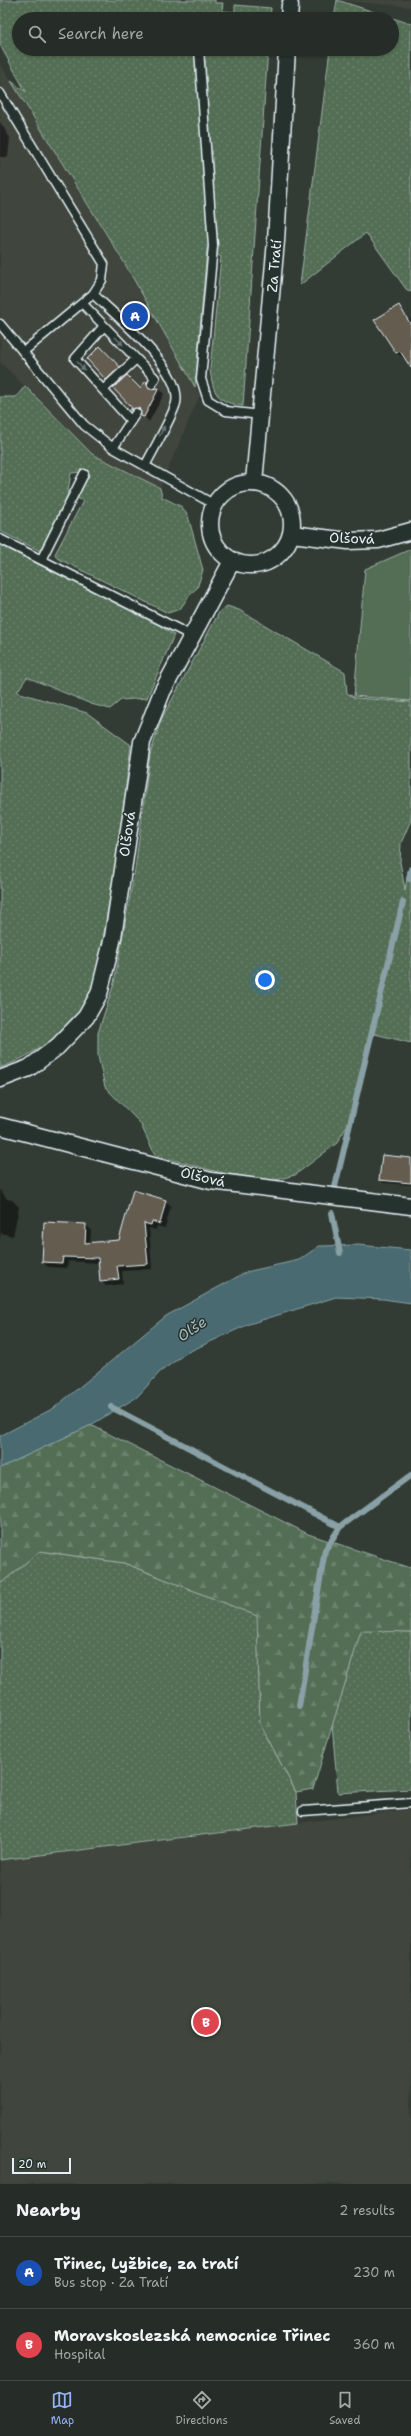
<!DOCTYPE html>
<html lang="en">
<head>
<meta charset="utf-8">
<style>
	:root { --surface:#262c27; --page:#2e342f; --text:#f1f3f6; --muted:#a4a7a7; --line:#424844; --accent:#95b2f1 }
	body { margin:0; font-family:"Shantell Sans",sans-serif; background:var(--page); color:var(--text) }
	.scale { position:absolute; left:12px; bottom:10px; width:59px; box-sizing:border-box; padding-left:4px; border:2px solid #e8f1f8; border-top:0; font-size:11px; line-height:14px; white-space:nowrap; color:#e8f1f8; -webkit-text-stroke:3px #26332d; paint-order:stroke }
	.you { position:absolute; left:265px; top:980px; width:14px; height:14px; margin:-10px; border:3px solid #fff; border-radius:50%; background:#1a73e8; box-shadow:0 0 0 6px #1a73e833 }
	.badge { display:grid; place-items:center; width:26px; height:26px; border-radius:50%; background:var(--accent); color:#fff; font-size:13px; font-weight:700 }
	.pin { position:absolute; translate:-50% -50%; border:2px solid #fff; box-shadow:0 1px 4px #0006 }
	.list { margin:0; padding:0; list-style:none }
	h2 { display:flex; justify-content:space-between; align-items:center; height:52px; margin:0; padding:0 16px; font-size:17px }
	h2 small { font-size:13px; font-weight:400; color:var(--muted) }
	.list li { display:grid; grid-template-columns:26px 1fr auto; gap:12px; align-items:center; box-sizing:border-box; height:72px; padding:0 16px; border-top:1px solid var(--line) }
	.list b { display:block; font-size:15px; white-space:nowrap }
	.list p { margin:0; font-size:13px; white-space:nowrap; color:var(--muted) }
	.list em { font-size:13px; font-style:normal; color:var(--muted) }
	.icon { flex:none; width:22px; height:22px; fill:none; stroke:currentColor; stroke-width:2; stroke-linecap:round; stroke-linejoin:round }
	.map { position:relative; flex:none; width:411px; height:2184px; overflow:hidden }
	.search { position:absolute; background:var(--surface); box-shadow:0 1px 3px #0004; left:12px; right:12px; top:12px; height:44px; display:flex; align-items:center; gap:10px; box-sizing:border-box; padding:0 14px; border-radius:22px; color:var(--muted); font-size:15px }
	.sheet { height:196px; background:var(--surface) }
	nav { display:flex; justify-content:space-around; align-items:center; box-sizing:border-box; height:56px; border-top:1px solid var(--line); background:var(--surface); font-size:11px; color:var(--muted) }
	nav a { display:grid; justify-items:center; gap:2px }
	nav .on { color:var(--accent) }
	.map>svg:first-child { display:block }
	.built { fill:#41453c }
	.grass { fill:url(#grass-dots); stroke:#9db0a6 }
	.forest { fill:url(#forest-firs); stroke:#9db0a6 }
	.park { fill:#526e55; stroke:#9db0a6 }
	.water { fill:#496b6f; stroke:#89a1a6 }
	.shadow { fill:#0007 }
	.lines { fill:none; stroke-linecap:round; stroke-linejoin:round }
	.stream { stroke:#89a1a6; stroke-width:6 }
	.building { fill:#645b4f; stroke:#e8f1f8 }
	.service-casing { stroke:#e8f1f8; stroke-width:11 }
	.minor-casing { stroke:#e8f1f8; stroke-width:19 }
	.service { stroke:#26332d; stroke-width:8 }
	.minor { stroke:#26332d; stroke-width:16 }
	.oneway { fill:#6a7674 }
	.labels { text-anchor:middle; stroke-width:3; stroke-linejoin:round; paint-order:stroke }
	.street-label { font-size:14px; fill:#e8f1f8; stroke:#26332d }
	.water-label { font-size:15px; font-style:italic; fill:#a8bbc1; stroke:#26332d }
</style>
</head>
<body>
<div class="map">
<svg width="411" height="2184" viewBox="0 0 411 2184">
	<defs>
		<pattern id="grass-dots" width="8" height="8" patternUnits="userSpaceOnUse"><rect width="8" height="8" fill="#526e55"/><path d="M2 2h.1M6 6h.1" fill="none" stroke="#6b836e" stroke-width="1.8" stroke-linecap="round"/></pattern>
		<pattern id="forest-firs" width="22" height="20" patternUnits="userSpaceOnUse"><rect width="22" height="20" fill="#526e55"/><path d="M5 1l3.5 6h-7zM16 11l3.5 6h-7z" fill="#6b836e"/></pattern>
	</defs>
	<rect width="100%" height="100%" fill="#323b34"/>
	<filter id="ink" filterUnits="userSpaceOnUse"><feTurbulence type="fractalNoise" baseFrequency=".025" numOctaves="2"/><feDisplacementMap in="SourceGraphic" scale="8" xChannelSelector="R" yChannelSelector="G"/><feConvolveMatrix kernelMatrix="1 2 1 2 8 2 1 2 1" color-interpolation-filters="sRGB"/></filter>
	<g filter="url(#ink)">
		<!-- built -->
		<path class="built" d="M 332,0 L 411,0 L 411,7 L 337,0 Z
			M 0,63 L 125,264 L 200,395 L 160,488 L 92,454 L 0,362 Z
			M 411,1809 L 411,2184 L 0,2184 L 0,1860 Z"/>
		<!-- grass -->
		<path class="grass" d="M 0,0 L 215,0 L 215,3 L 223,3 L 222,11 L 235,12 L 235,5 L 271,8 L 270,19 L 19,19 L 19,49 L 268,49 L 243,406 C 217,402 213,394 210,369 L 221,257 L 207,248 L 195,387 L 125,264 L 11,81 L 26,92 L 0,45 Z
			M 337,0 L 411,24 L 411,292 L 406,289 L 366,233 L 300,285 L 330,49 L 392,49 L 392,19 L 334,19 Z
			M 25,386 L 92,454 L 160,488 L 162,497 L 182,507 L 188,516 L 203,570 L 197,588 L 191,593 L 180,609 L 168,613 L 57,558 L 55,554 L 83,501 L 77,498 L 88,475 L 81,472 L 71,473 L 67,496 L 40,551 L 0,531 L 0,397 L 16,397 Z
			M 0,545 L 159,625 L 174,635 L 147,698 L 121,700 L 110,709 L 91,704 L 27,677 L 17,692 L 87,713 L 131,745 C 124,802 117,858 107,914 C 102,944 99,975 85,1002 C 68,1033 32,1056 0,1068 Z
			M 227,606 L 239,610 L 345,672 L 347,693 L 355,698 L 411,702 L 411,820 L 401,843 L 400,862 L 405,890 L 408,871 L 411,867 L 411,1043 L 371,1033 L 351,1119 L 337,1143 L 295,1175 L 272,1181 L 218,1172 L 155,1155 L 140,1123 L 105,1087 L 98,1056 L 98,1033 L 114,983 L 135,869 L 150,755 L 161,720 L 220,611 Z
			M 40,1551 L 124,1563 L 258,1616 L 260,1724 L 296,1792 L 298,1823 L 0,1860 L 0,1584 Z
			M 361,1630 L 411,1632 L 411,1789 L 338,1793 L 332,1725 Z"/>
		<!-- forest -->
		<path class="forest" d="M 91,1425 L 308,1534 L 411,1568 L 411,1632 L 361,1631 L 313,1789 L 296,1792 L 260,1724 L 257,1616 L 124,1563 L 40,1551 L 0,1584 L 0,1468 Z"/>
		<!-- park -->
		<path class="park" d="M 411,549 L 411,701 L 354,696 L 365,569 Z"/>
		<!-- water -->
		<path class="water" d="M 358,1245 L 411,1250 L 411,1303 L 383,1299 L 336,1297 L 249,1324 L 186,1353 L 160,1372 L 137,1397 L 91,1425 L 0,1468 L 0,1436 L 54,1408 L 166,1316 L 246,1272 L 299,1260 L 319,1246 Z"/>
		<!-- shadow -->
		<path class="shadow" d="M 0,122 L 10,138 L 8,157 L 0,157 Z
			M 398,306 L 411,321 L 411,364 L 397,353 L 376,320 Z
			M 100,347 L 122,371 L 110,382 L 88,359 Z
			M 146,383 L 152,390 L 159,389 L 164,394 L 149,422 L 141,413 L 136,415 L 132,410 L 140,389 Z
			M 411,1160 L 411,1185 L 384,1183 L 380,1179 Z
			M 0,1190 L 7,1199 L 12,1200 L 19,1207 L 13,1236 L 1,1233 L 0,1239 Z
			M 134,1191 L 166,1201 L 171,1206 L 165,1228 L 157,1226 L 156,1230 L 149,1228 L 152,1269 L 122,1271 L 123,1284 L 106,1286 L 101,1280 L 99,1263 L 68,1261 L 67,1268 L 48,1267 L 43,1262 L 86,1225 L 91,1230 L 90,1243 L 120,1241 Z"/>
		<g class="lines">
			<!-- stream -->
			<path class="stream" d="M 409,879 L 411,869
				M 334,1191 L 403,902
				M 332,1213 L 340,1253
				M 111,1407 L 340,1527 L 411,1475
				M 299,1706 L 325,1550 L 340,1527"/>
		</g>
		<!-- building -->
		<path class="building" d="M 399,305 L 411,325 L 411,368 L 400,351 L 396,353 L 374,320 Z
			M 100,346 L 120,367 L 106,380 L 87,359 Z
			M 127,375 L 140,388 L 146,381 L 149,389 L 159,388 L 144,417 L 141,416 L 139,408 L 130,410 L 132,408 L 113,388 Z
			M 382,1155 L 411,1158 L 411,1183 L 379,1180 Z
			M 133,1190 L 166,1200 L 160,1224 L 152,1221 L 151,1225 L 144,1223 L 148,1264 L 117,1266 L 119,1279 L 100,1281 L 98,1258 L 63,1257 L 62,1263 L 42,1262 L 44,1222 L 86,1224 L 85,1243 L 119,1240 Z"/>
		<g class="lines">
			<!-- service casing -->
			<g class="service-casing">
				<path id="service" d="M 199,49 L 213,246 L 201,379 L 208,400 L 226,411 L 261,415
					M 0,93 L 104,264 L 102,280 L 93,294 L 23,352
					M 93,294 C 115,315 183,370 176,403 C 172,418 153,450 145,466
					M 82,303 L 155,378 L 152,384
					M 0,324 L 84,425 L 113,448 L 215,505
					M 104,326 L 75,359 L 131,421
					M 103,390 L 136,359
					M 113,448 L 136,413
					M 0,539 L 192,636
					M 42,558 L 84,474
					M 303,1811 L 411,1803"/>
			</g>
			<!-- minor casing -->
			<g class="minor-casing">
				<path id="minor" d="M 289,19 L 290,5
					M 254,482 L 276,241 L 287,49
					M210 524a41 41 0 1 1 82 0a41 41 0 1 1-82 0Z
					M 292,534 L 348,541 L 378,540 L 411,531
					M 0,1079 L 29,1068 L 57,1047 L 86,1017 L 99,994 L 113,937 L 142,742 L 162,692 L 232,561
					M 0,1126 L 211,1181 L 411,1206"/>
			</g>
			<!-- service -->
			<use href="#service" class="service"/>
			<!-- minor -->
			<use href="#minor" class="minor"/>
		</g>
		<!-- one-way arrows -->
		<defs><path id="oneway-solid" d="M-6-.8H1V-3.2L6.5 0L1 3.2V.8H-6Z"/></defs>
		<g class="oneway">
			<use href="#oneway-solid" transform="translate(119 341) rotate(45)"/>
			<use href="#oneway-solid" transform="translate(81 366) rotate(48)"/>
			<use href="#oneway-solid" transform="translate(162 431) rotate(-64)"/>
		</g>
	</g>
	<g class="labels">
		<!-- street labels -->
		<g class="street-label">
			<text transform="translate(274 266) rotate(-85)" y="5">Za Tratí</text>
			<text transform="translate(352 538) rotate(2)" y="5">Olšová</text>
			<text transform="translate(127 834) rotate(-82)" y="5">Olšová</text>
			<text transform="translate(203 1177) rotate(13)" y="5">Olšová</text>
		</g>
		<!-- water labels -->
		<g class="water-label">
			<text transform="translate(192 1329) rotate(-34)" y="5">Olše</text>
		</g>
	</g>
</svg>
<div class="scale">20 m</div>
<div class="you"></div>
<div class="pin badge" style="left:135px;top:316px;background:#1a4fb4">A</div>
<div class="pin badge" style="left:206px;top:2022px;background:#e0444e">B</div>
<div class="search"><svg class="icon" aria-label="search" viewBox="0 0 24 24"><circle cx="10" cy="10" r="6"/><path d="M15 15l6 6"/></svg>Search here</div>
</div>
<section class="sheet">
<h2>Nearby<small>2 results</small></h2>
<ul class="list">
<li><span class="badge" style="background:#1a4fb4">A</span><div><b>Třinec, Lyžbice, za tratí</b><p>Bus stop · Za Tratí</p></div><em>230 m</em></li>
<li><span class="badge" style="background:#e0444e">B</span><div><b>Moravskoslezská nemocnice Třinec</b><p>Hospital</p></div><em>360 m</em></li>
</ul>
</section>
<nav>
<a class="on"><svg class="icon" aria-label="map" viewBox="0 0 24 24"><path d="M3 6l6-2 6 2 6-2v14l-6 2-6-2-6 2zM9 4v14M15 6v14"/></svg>Map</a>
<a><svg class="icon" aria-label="directions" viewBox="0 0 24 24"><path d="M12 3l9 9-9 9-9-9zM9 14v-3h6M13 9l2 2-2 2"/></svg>Directions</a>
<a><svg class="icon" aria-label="saved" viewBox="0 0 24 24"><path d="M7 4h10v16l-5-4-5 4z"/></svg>Saved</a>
</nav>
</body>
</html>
